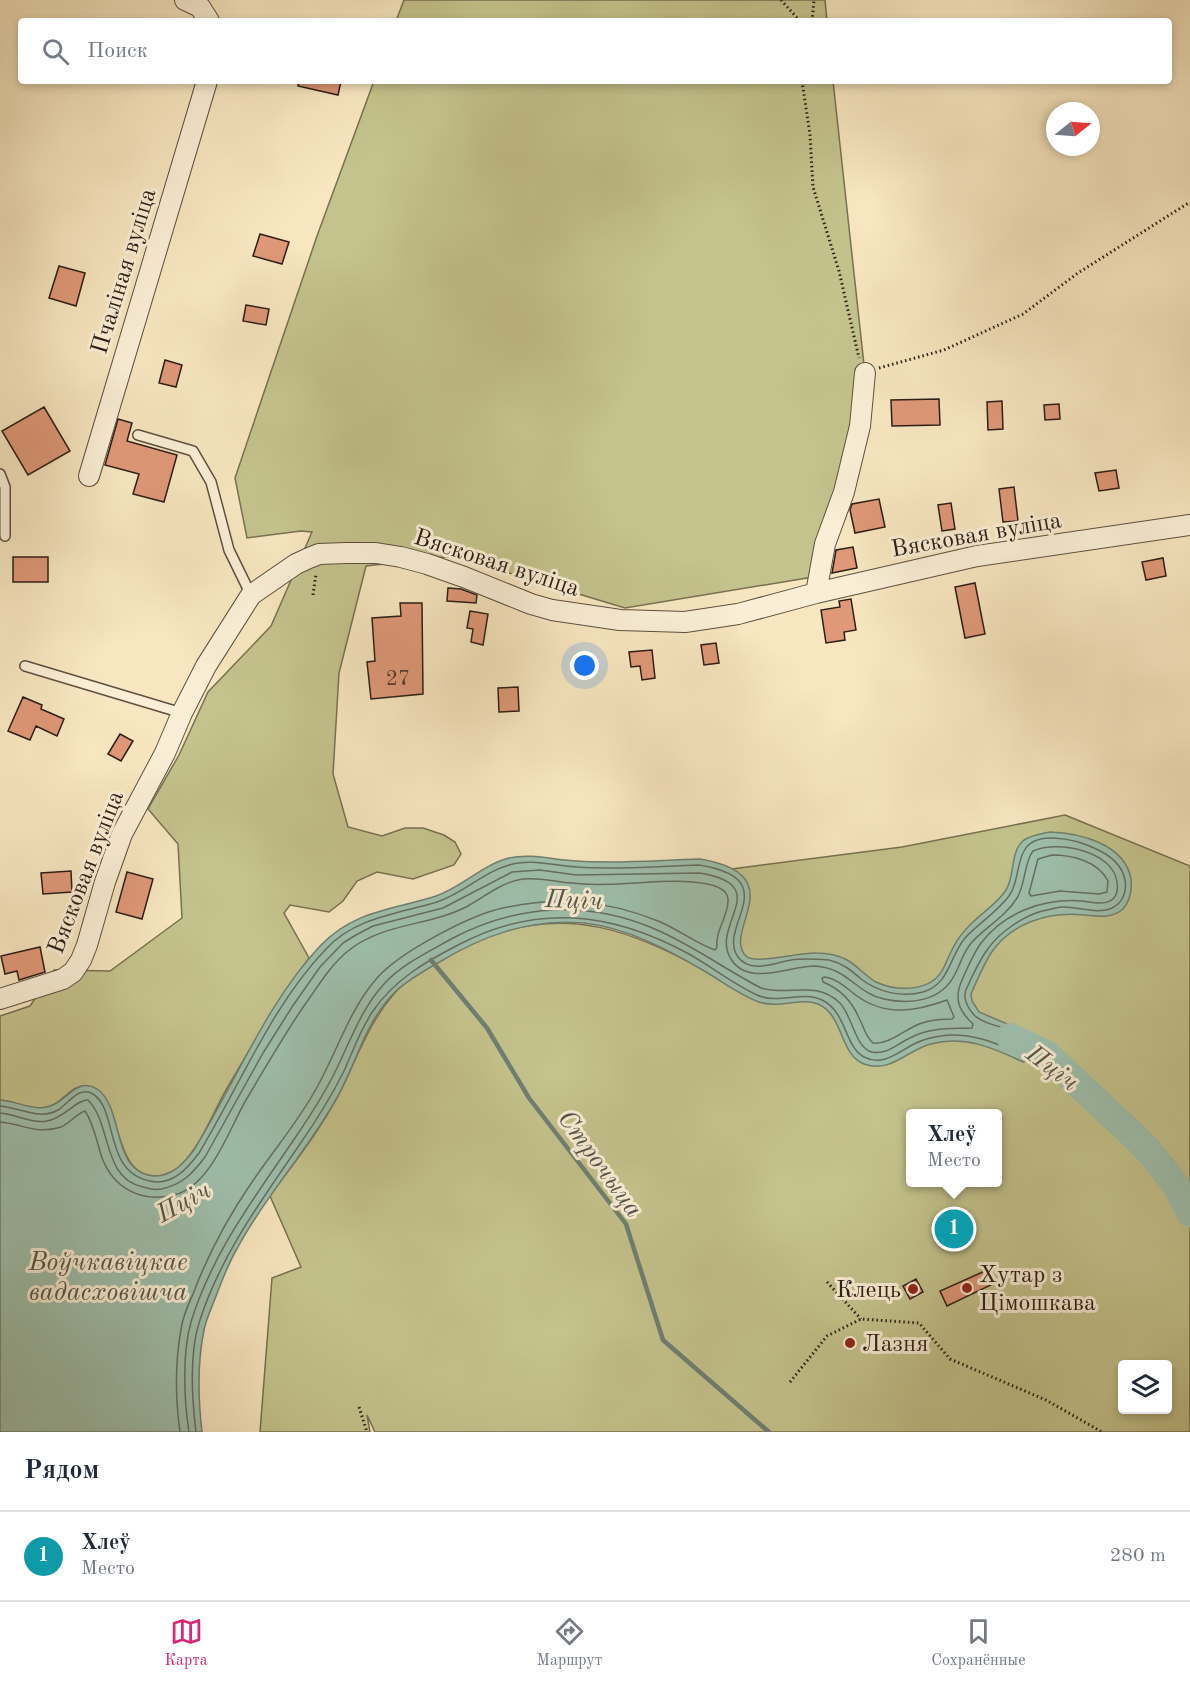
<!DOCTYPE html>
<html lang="ru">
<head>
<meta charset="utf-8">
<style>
	:root { --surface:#fff; --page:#f6f6f7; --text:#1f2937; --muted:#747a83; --line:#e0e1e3; --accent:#db2777 }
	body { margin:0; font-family:"Old Standard TT",serif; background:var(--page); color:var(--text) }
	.controls { position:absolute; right:18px; bottom:18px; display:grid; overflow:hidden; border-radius:6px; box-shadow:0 3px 9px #0003 }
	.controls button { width:54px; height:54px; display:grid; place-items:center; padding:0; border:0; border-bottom:2px solid var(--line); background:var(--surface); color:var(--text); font:30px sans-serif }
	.compass { position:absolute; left:1046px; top:102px; width:54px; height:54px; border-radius:50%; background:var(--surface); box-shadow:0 3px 9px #0003; rotate:73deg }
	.you { position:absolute; left:585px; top:666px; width:21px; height:21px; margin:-15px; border:4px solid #fff; border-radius:50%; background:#1a73e8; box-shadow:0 0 0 9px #1a73e833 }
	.badge { display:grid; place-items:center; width:39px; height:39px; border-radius:50%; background:var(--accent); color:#fff; font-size:20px; font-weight:700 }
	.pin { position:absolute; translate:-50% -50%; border:3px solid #fff; box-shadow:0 2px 6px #0006 }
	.popup { position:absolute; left:906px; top:1109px; width:96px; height:78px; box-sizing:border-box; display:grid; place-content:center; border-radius:6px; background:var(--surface); filter:drop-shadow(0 2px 4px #0005); font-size:20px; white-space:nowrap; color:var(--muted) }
	.popup b { font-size:22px; color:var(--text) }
	.popup::after { content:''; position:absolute; left:50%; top:100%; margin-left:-12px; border:12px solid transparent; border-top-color:var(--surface) }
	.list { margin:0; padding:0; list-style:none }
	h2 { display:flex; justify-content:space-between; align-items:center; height:78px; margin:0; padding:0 24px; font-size:26px }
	h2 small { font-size:20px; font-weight:400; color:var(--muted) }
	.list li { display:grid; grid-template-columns:39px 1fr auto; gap:18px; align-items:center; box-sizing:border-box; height:90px; padding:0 24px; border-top:2px solid var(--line) }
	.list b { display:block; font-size:22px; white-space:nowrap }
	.list p { margin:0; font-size:20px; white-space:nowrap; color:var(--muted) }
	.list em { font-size:20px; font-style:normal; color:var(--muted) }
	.icon { flex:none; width:33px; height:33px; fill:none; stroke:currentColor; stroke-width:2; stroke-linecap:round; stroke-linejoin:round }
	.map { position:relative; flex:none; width:1190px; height:1432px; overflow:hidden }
	.search { position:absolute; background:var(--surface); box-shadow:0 3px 9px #0003; left:18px; right:18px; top:18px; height:66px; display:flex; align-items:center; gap:15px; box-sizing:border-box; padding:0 21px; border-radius:6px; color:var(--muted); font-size:22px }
	.sheet { height:168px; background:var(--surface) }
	nav { display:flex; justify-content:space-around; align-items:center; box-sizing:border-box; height:84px; border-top:2px solid var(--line); background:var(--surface); font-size:16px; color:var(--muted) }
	nav a { display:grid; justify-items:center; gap:3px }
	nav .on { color:var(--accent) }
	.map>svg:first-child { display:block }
	.green { fill:#c4c38d; stroke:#787052; stroke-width:1.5; fill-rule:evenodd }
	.water { fill:#9ec0ad; stroke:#707f71; stroke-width:1.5 }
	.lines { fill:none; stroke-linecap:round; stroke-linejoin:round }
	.shore { stroke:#646e62; stroke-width:1.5 }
	.stream { stroke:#707f71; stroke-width:4.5 }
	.river { stroke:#9ec0ad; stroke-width:28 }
	.building { fill:#df9878; stroke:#2b1d17; stroke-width:1.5 }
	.lane-casing { stroke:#5e4f41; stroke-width:12 }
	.street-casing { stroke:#5e4f41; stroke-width:22 }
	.path { stroke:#2b1d17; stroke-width:3; stroke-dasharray:1.5 3; stroke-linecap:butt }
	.lane { stroke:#faefd6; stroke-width:9 }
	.street { stroke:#faefd6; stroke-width:20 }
	.poi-dot { fill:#8f2418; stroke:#faefd6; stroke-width:2 }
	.labels { text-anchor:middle; stroke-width:6; stroke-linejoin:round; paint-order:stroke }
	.number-label { font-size:21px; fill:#583c2f }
	.street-label { font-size:24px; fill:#2b1d17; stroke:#faefd6 }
	.poi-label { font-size:24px; fill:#2b1d17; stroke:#faefd6; text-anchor:start }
	.water-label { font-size:26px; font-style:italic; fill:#53564c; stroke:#faefd6 }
</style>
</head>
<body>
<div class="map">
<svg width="1190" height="1432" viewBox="0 0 1190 1432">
	<rect width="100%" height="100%" fill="#f7e6c0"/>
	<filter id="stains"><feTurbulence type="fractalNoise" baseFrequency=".00333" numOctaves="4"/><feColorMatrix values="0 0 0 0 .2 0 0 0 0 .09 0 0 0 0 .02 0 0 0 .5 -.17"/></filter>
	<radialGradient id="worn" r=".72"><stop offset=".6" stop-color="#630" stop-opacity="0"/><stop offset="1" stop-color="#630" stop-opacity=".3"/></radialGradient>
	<!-- green -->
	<path class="green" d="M 404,0 L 825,0 L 827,21 L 396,21 Z
		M 374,81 L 833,81 L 865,374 L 813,577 L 625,608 L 453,556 L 366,566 L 339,673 L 333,774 L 348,827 L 382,836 L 405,828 L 423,828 L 444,835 L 455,842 L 461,854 L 454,865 L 413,879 L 377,872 L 357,881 L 343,901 L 329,912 L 290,905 L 284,913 L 309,958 C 279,1001 252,1045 226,1090 C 213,1113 203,1140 185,1161 C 175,1173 155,1181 140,1172 C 113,1155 119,1091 88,1086 C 71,1083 61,1106 45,1108 C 30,1110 15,1101 0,1100 L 0,1016 L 30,1006 L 54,970 L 110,971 L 182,918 L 178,844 L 148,809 L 179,755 L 208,692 L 271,626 L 312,532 L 301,531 L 247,538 L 235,478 L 317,236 Z
		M 1065,815 L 1190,866 L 1190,1432 L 375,1432 L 367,1415 L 370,1432 L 260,1432 L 272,1278 L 301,1267 L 270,1196 C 293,1164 318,1133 337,1098 C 355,1064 367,1025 393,995 C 407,977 432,964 452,954 C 463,948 474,942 485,937 C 569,906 635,931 709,973 L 732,869 L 902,847 ZM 910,1114 L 998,1114 L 998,1182 L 910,1182 ZM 1122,1364 L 1168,1364 L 1168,1410 L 1122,1410 Z"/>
	<!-- water -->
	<path class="water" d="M 1050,832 C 1080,833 1125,844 1131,879 C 1132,889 1130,901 1123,909 C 1112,919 1097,916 1084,915 C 1049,911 1011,923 991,953 C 983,966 977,980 971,994 L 972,1001 L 979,1012 L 1045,1040 L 1046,1054 L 1023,1062 C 994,1048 964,1035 931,1044 C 909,1049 890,1074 864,1064 C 839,1054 844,1015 818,1004 C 800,997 780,1009 759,1002 C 740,995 723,982 706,972 C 669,950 628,928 584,923 C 529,918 482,936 436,964 C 422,972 408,980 396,991 C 365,1020 356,1066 335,1101 C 306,1152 266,1195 238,1247 C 229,1262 222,1280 216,1296 C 212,1307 206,1319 204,1330 C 197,1364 198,1398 202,1432 L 0,1432 L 0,1100 C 18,1101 36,1113 53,1105 C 68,1099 78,1077 97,1089 C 125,1108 110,1172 154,1176 C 172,1177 184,1163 194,1150 C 235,1083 267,1002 321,945 C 355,910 393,910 436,896 C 462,887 482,865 509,858 C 532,853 554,860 577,861 C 618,864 659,860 700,859 C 795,875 721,931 746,956 C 754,965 801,952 816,953 C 826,953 838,955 847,960 C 858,966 865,976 876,982 C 898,992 933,992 944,967 C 953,947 957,937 973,922 C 984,911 998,903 1006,890 C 1015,876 1010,851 1024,840 C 1032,835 1042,834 1050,832 Z"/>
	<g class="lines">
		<!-- shore -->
		<path class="shore" d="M 1052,855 C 1072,855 1098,861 1108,881 L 1107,892 L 1099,894 L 1060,891 L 1031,896 L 1029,893 L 1038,859 Z
			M 825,977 C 838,979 846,988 857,996 C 886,1017 917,1011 947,1000 L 954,1017 L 952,1019 C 942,1019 931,1020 922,1023 C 906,1028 890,1045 873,1043 C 865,1036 864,1027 859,1018 C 852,1001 840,989 823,982 L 822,978 Z
			M 0,1106 C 19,1107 39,1121 58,1110 C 68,1104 79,1085 93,1094 C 119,1111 103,1172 150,1181 C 172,1186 187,1169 199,1153 C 239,1087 272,1005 326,949 C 356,917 397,914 437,902 C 463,894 483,872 509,865 C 532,858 554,866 577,867 C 617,870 659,866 699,865 C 787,879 716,927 738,957 C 751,974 773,963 791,960 C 803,958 816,959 829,960 C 842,963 851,970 861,979 C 878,992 902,998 923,992 C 950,984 949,957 965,938 C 979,923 997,912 1009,896 C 1019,882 1016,865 1024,851 C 1035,829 1077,840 1094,848 C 1108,854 1122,864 1125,880 C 1127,891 1123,903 1112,908 C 1097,915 1077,906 1061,907 C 1055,908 1048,910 1042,911 C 1029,915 1016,922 1005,931 C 988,944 979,962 970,981 C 969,985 965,989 965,994 C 964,1001 969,1009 974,1015 C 982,1023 998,1026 1009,1029 C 1019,1033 1029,1038 1039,1044 L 1039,1050 L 1024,1055 C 999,1045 978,1034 949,1035 C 937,1036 925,1038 914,1044 C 898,1052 883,1067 864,1057 C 844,1046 847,1012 822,1000 C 802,990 779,1005 757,995 C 733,984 712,967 689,954 C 612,912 537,903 458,945 C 425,962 394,980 373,1011 C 360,1030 353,1051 344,1071 C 331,1097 316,1121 300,1144 C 261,1201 220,1256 199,1323 C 189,1355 192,1399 196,1432
			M 0,1113 C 16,1114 31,1124 47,1121 C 63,1119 77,1099 88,1100 C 112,1124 102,1179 143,1187 C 149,1189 155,1190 161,1189 C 182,1185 193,1173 205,1157 L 263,1053 L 292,1007 L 320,967 L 343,943 L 356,935 L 373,926 L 443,908 L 512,872 L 540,870 L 576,875 L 699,873 C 776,885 709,925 731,959 C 748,987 788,966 815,966 C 848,968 856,993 884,999 C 911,1005 942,1001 955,974 C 961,963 963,952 972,942 C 986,927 1006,916 1017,898 C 1026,883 1024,862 1033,851 C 1058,840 1113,851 1117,882 C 1118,888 1117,895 1113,899 C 1105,906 1091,902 1082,901 C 1044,898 1005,912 981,943 C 973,954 968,967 962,980 C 954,998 958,1010 973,1024 L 972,1028 C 951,1029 930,1027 910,1038 C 897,1044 887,1055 872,1052 C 855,1048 852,1015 840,1003 C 814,979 790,997 761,988 C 726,970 694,946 657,930 C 589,900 518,904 453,938 C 430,951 402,964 384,984 C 362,1008 351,1039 337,1068 C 325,1093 310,1116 295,1138 C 255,1197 212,1253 191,1322 C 182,1353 184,1400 189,1432
			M 0,1122 C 23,1124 37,1135 61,1127 C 70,1123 76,1114 85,1111 C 94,1124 97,1143 102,1158 C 114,1189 142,1203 174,1195 C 211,1186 229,1129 246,1100 C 267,1065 287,1029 311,996 C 322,980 333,963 348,951 C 382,923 429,926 466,907 C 485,897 501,882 523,879 C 540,877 556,882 572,883 C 593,886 615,884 636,883 C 653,882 727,875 728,899 C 729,916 715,930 717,947 L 715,950 C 695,943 678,929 658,921 C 606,900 558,896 503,908 C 470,915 400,952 377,978 C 349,1010 337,1052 316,1089 C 298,1122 273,1151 252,1182 C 228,1217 208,1254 193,1294 C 189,1303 184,1314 182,1324 C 175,1359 175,1396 180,1432"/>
		<!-- stream -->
		<path class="stream" d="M 431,960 L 487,1028 L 529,1098 L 626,1224 L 663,1340 L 769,1432"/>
		<!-- river -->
		<path class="river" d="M 1010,1037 L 1046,1054 L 1133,1135 L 1150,1152 L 1175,1184 L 1190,1213"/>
	</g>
	<!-- building -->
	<path class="building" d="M 299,81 L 341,81 L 338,95 L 298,86 Z
		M 260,234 L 289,242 L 282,264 L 253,256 Z
		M 59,266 L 85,273 L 76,306 L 49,298 Z
		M 246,305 L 269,309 L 266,325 L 243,321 Z
		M 165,360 L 182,365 L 176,387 L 159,383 Z
		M 939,399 L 940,425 L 892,426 L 891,400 Z
		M 1002,401 L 1003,429 L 988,430 L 987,402 Z
		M 1059,404 L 1060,419 L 1045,420 L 1044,405 Z
		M 44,407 L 70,451 L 28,475 L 2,431 Z
		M 118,419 L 132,423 L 127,441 L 177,455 L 164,502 L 133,494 L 139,474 L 105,465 Z
		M 1116,470 L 1119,488 L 1099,491 L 1095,473 Z
		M 1014,487 L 1018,521 L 1003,522 L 999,489 Z
		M 879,499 L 885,527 L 855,533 L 850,510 L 852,504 Z
		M 951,503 L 955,529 L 942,531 L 938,505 Z
		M 853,547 L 857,568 L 832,573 L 836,550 Z
		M 13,557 L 48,557 L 48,582 L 13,582 Z
		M 1163,558 L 1166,576 L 1146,580 L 1142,562 Z
		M 975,583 L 985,634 L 965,638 L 955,587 Z
		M 448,588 L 461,589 L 477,595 L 476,603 L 447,601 Z
		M 851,599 L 856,630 L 844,632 L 845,640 L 826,643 L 821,610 L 840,607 L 839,601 Z
		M 400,603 L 422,603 L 423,694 L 371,699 L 367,662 L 375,661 L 372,618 L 401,616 Z
		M 470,611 L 488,614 L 483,645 L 471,642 L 473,629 L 467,628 Z
		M 716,643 L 719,663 L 704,665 L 701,645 Z
		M 652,650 L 655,678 L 642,680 L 640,666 L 631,667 L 629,652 Z
		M 518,687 L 519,711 L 499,712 L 498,688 Z
		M 23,697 L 42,705 L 41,709 L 64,719 L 57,736 L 36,726 L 30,740 L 8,731 Z
		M 120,734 L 133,741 L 121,761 L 108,754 Z
		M 71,871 L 72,892 L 43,894 L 41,873 Z
		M 127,872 L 153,879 L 142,919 L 116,912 Z
		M 40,947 L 45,972 L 19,980 L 17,971 L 5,974 L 1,956 Z
		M 955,1211 L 969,1242 L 954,1249 L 939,1218 Z
		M 987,1270 L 993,1284 L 947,1306 L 940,1291 Z
		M 916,1279 L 923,1292 L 910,1299 L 903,1286 Z"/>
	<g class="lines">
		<!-- lane casing -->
		<g class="lane-casing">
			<path id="lane" d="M 138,435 L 193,451 L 211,482 L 229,550 L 251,595
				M 0,474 L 5,487 L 5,536
				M 25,666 L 182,713"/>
		</g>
		<!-- street casing -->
		<g class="street-casing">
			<path id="street" d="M 185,0 L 200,7 L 209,21
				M 89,476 L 207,81
				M 816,593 L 825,544 L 844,492 L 860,426 L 865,373
				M 0,999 L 63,979 L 73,972 L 81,960 L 87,945 L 105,882 L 122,834 L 165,753 L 182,713 L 206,666 L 251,595 L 296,564 L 309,558 L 319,554 L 346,553 L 376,553 L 401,557 L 427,564 L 464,577 L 531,604 L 552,610 L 620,620 L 685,622 L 738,614 L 816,593 L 977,556 L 1190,525"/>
		</g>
		<!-- path -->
		<path class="path" d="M 781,0 L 800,21
			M 812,21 L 814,0
			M 802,81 L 810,135 L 813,187 L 839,271 L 859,358
			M 879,368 L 944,350 L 1023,314 L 1078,273 L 1190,202
			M 313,595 L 316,574
			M 827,1282 L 861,1319
			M 790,1382 L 827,1336 L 861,1319 L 919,1323 L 950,1359 L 1046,1400 L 1102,1432
			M 359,1407 L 367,1432"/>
		<!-- lane -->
		<use href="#lane" class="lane"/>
		<!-- street -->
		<use href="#street" class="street"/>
	</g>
	<!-- markers -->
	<g class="poi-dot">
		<circle cx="967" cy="1288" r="6"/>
		<circle cx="913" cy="1289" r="6"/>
		<circle cx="850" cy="1343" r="6"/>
	</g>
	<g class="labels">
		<!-- number labels -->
		<g class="number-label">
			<text x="398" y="685">27</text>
		</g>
		<!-- street labels -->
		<g class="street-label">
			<text transform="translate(123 271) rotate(-73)" y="8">Пчаліная вуліца</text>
			<text transform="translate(976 534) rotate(-10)" y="8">Вясковая вуліца</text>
			<text transform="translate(497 562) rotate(18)" y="8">Вясковая вуліца</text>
			<text transform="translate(85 872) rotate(-69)" y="8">Вясковая вуліца</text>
		</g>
		<!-- poi labels -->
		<g class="poi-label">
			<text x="979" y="1282">Хутар з<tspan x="979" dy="28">Цімошкава</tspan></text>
			<text x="901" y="1297" text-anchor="end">Клець</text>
			<text x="862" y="1351">Лазня</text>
		</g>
		<!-- water labels -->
		<g class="water-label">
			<text transform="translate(574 899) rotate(2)" y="9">Пціч</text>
			<text transform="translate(1053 1067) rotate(37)" y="9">Пціч</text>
			<text transform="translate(601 1163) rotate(54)" y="9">Строчыца</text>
			<text transform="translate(183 1201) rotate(-29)" y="9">Пціч</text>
			<text x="108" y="1270">Воўчкавіцкае<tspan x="108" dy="30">вадасховішча</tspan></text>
		</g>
	</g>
	<rect width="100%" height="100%" filter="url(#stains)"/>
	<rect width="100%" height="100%" fill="url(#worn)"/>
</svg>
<div class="controls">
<button><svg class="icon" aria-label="layers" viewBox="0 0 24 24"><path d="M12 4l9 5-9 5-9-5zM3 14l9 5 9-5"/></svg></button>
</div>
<svg class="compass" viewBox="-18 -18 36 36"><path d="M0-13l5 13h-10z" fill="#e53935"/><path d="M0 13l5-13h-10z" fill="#747a83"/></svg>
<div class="you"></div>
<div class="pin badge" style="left:954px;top:1229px;background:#0f9aa8">1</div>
<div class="popup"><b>Хлеў</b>Место</div>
<div class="search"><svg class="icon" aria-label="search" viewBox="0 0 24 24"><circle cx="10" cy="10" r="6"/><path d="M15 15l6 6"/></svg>Поиск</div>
</div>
<section class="sheet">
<h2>Рядом<small></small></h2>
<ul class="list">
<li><span class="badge" style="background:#0f9aa8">1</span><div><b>Хлеў</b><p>Место</p></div><em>280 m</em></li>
</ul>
</section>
<nav>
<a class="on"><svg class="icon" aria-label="map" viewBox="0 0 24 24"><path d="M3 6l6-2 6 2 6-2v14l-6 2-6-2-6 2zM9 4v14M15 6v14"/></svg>Карта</a>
<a><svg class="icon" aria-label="directions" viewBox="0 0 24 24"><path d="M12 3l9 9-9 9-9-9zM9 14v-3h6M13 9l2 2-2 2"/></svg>Маршрут</a>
<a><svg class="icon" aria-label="saved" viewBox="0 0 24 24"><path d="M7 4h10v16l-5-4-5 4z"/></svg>Сохранённые</a>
</nav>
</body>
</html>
